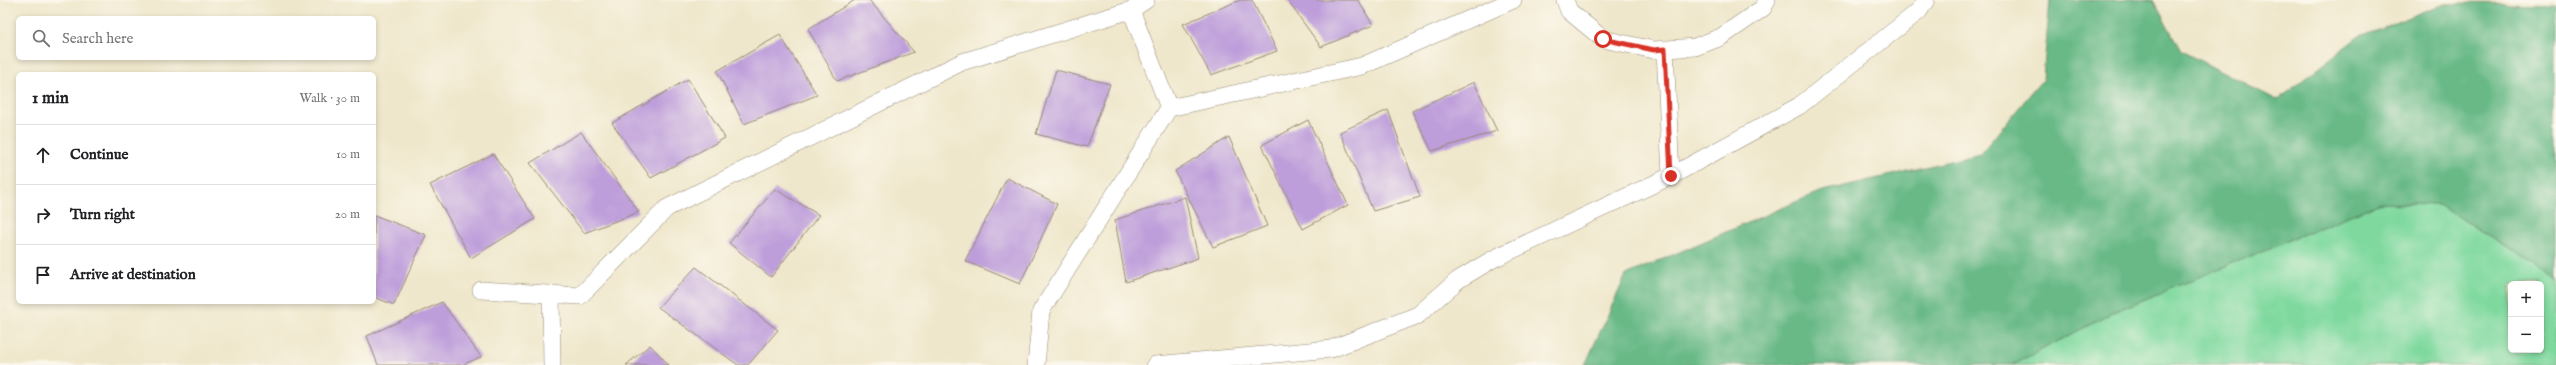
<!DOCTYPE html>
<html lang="en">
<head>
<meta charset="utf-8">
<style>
	:root { --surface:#fff; --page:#f2f2f2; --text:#202124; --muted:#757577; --line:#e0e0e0 }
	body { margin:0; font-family:"IM FELL English",serif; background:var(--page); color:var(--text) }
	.controls { position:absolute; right:12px; bottom:12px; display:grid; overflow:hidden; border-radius:6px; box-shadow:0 2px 6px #0003 }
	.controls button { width:36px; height:36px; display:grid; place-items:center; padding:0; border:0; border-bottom:1px solid var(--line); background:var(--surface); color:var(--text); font:20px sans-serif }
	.stop { position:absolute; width:12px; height:12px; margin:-9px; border:3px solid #d93025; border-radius:50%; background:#fff }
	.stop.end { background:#d93025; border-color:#fff; box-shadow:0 1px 4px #0008 }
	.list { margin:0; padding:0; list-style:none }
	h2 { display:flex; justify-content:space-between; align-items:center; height:52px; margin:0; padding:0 16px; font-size:17px }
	h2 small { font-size:13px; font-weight:400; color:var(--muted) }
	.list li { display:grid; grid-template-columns:26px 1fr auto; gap:12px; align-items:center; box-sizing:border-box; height:60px; padding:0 16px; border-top:1px solid var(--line) }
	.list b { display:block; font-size:15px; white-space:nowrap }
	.list em { font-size:13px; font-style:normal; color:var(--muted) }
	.icon { flex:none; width:22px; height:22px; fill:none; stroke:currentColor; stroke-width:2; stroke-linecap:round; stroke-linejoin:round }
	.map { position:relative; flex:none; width:2556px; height:365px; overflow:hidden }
	.search { position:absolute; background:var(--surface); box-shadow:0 2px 6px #0003; left:16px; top:16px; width:360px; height:44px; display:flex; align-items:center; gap:10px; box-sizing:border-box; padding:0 14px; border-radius:6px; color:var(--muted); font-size:15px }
	.panel { position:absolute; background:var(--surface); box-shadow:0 2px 6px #0003; left:16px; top:72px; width:360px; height:232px; border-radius:6px }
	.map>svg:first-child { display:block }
	.green { fill:#7fd99f; stroke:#5d825e; fill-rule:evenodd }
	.forest { fill:#67b986; stroke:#517252 }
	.building { fill:#bd9dda }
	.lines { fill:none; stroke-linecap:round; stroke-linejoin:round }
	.service-casing { stroke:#958874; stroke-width:18 }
	.service { stroke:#fff; stroke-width:17 }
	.route { stroke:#d93025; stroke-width:5 }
</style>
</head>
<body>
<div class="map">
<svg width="2556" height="365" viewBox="0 0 2556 365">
	<rect width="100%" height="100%" fill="#fbf7ec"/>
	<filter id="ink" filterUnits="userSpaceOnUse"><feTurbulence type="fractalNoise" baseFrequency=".025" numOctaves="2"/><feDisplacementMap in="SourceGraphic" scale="8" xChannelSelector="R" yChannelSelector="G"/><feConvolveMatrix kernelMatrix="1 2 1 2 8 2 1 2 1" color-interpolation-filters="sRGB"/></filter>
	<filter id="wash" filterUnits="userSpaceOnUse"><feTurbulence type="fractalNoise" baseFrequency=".012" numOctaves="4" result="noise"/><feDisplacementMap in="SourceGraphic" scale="16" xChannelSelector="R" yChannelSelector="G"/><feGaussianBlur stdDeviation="0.9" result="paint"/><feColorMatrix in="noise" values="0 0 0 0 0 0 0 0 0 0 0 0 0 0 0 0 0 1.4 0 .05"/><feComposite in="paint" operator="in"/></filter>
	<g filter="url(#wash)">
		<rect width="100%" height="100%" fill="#efe7cb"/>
		<!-- green -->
		<path class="green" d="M 2380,203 L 2439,205 L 2536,265 L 2556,283 L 2556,365 L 2012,365 L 2118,310 ZM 2511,284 L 2541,284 L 2541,350 L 2511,350 Z"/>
		<!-- forest -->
		<path class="forest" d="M 2050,0 L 2154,0 L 2181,51 L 2277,100 L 2358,37 L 2446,3 L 2556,4 L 2556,283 L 2536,265 L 2439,205 L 2380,203 L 2118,310 L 2012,365 L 1585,365 L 1626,275 L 1819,192 L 1980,154 L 2043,79 Z"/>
		<g id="blocks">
			<!-- building -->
			<path class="building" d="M 855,0 L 869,0 L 914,52 L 837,81 L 808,29 Z
				M 1240,0 L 1252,0 L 1277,51 L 1211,75 L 1183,24 Z
				M 1287,0 L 1358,0 L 1373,25 L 1321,47 Z
				M 780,35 L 817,95 L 744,124 L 717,71 Z
				M 1056,70 L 1110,84 L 1087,147 L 1036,134 Z
				M 688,79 L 725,138 L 651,178 L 612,123 Z
				M 1474,82 L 1497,131 L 1432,151 L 1412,111 Z
				M 1388,110 L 1420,197 L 1373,211 L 1340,132 Z
				M 1308,120 L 1348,205 L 1303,229 L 1262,145 Z
				M 581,132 L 639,212 L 584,233 L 530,163 Z
				M 1229,137 L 1267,226 L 1213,247 L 1175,171 Z
				M 493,154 L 535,219 L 471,258 L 430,185 Z
				M 1007,178 L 1057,204 L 1020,284 L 965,261 Z
				M 775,189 L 819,215 L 771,277 L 729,243 Z
				M 1185,197 L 1198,258 L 1126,282 L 1115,220 Z
				M 374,215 L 426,235 L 394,305 L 374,297 Z
				M 696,267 L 778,330 L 748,365 L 738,365 L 658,307 Z
				M 442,302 L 481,357 L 462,365 L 378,365 L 367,336 Z
				M 650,345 L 669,365 L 626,365 Z"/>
		</g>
	</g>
	<g filter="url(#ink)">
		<use href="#blocks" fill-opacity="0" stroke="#958874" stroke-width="1"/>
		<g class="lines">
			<!-- service casing -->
			<g class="service-casing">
				<path id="service" d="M 1565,0 L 1569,11 L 1603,39 L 1654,50 L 1695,47 L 1721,37 L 1763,8 L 1767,0
					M 1131,10 L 1146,0
					M 1665,49 L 1671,176 L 1799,106 L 1919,11 L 1926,0
					M 481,290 L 580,296 L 667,208 L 962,62 L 1131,10 L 1169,108
					M 551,294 L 552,365
					M 1036,365 L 1041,311 L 1169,108 L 1362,66 L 1513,0
					M 1155,365 L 1331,349 L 1418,315 L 1458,280 L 1493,259 L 1671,176"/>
			</g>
			<!-- service -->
			<use href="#service" class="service"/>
		</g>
	</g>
	<g class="lines" filter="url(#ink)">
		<!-- route -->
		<path class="route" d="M 1603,39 L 1654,50 L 1665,49 L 1671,176"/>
	</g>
</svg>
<div class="controls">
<button>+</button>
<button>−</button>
</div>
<div class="stop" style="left:1603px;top:39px"></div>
<div class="stop end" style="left:1671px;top:176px"></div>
<div class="search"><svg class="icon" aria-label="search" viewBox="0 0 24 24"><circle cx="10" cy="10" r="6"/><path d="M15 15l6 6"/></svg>Search here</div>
<section class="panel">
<h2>1 min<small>Walk · 30 m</small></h2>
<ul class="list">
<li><svg class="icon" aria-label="ahead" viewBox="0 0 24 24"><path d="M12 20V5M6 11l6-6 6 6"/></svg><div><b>Continue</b></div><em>10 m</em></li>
<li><svg class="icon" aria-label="right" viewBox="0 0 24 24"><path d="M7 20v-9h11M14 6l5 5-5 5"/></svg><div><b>Turn right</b></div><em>20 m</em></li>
<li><svg class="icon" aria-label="arrive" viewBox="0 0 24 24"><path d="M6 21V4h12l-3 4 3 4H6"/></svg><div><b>Arrive at destination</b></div></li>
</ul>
</section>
</div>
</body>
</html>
